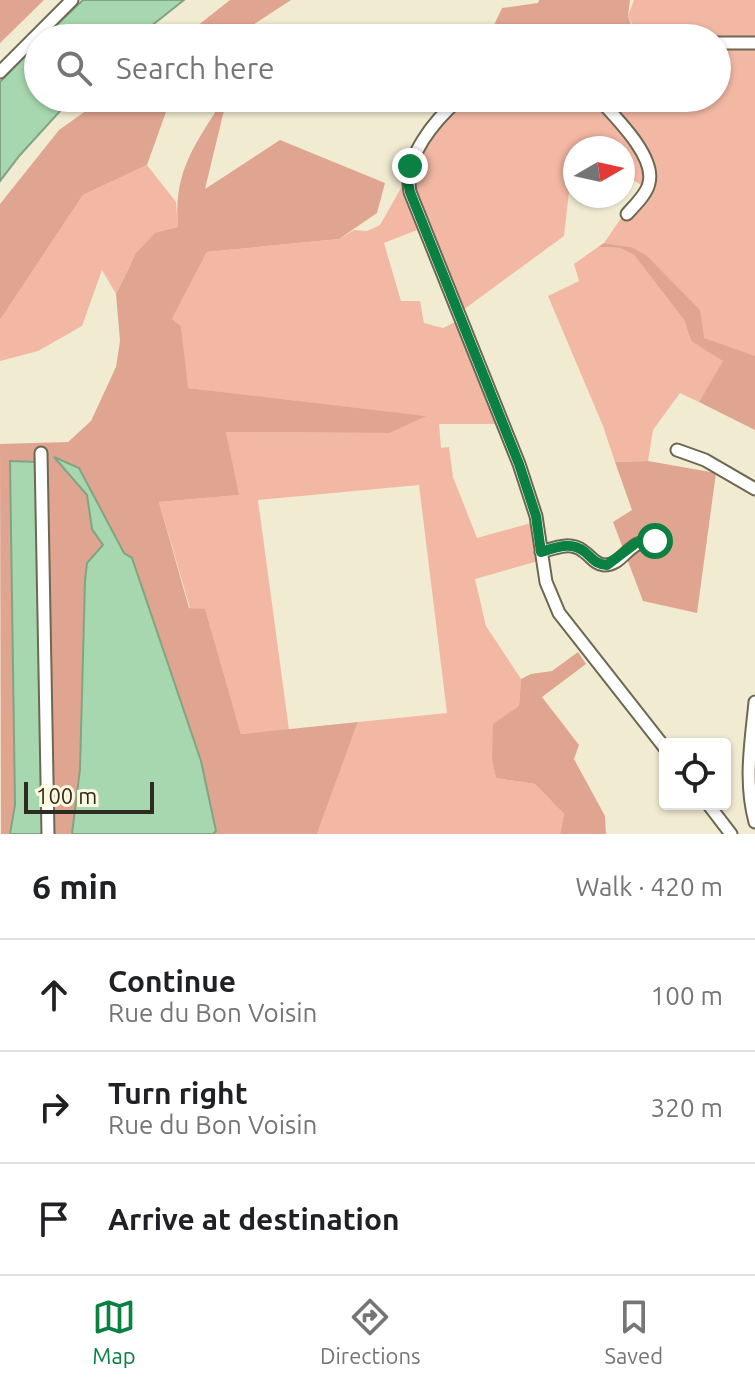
<!DOCTYPE html>
<html lang="en">
<head>
<meta charset="utf-8">
<style>
	:root { --surface:#fff; --page:#f2f2f2; --text:#202124; --muted:#757577; --line:#e0e0e0; --accent:#0b8043 }
	body { margin:0; font-family:Ubuntu,sans-serif; background:var(--page); color:var(--text) }
	.controls { position:absolute; right:24px; bottom:24px; display:grid; overflow:hidden; border-radius:8px; box-shadow:0 2px 6px #0004 }
	.controls button { width:72px; height:72px; display:grid; place-items:center; padding:0; border:0; border-bottom:2px solid var(--line); background:var(--surface); color:var(--text); font:40px sans-serif }
	.compass { position:absolute; left:563px; top:136px; width:72px; height:72px; border-radius:50%; background:var(--surface); box-shadow:0 2px 6px #0004; rotate:81deg }
	.scale { position:absolute; left:24px; bottom:20px; width:130px; box-sizing:border-box; padding-left:8px; border:4px solid #2e2c22; border-top:0; font-size:22px; line-height:28px; white-space:nowrap; color:#2e2c22; -webkit-text-stroke:6px #fef8df; paint-order:stroke }
	.stop { position:absolute; width:24px; height:24px; margin:-18px; border:6px solid #0b8043; border-radius:50%; background:#fff }
	.stop.end { background:#0b8043; border-color:#fff; box-shadow:0 2px 8px #0008 }
	.list { margin:0; padding:0; list-style:none }
	h2 { display:flex; justify-content:space-between; align-items:center; height:104px; margin:0; padding:0 32px; font-size:34px }
	h2 small { font-size:26px; font-weight:400; color:var(--muted) }
	.list li { display:grid; grid-template-columns:52px 1fr auto; gap:24px; align-items:center; box-sizing:border-box; height:112px; padding:0 32px; border-top:2px solid var(--line) }
	.list b { display:block; font-size:30px; white-space:nowrap }
	.list p { margin:0; font-size:26px; white-space:nowrap; color:var(--muted) }
	.list em { font-size:26px; font-style:normal; color:var(--muted) }
	.icon { flex:none; width:44px; height:44px; fill:none; stroke:currentColor; stroke-width:2; stroke-linecap:round; stroke-linejoin:round }
	.map { position:relative; flex:none; width:755px; height:834px; overflow:hidden }
	.search { position:absolute; background:var(--surface); box-shadow:0 2px 6px #0004; left:24px; right:24px; top:24px; height:88px; display:flex; align-items:center; gap:20px; box-sizing:border-box; padding:0 28px; border-radius:44px; color:var(--muted); font-size:30px }
	.sheet { height:440px; background:var(--surface) }
	nav { display:flex; justify-content:space-around; align-items:center; box-sizing:border-box; height:112px; border-top:2px solid var(--line); background:var(--surface); font-size:22px; color:var(--muted) }
	nav a { display:grid; justify-items:center; gap:4px }
	nav .on { color:var(--accent) }
	.map>svg:first-child { display:block }
	.green { fill:#f2b8a4 }
	.forest { fill:#e0a590 }
	.water { fill:#a6d7ae; stroke:#82a484; stroke-width:2 }
	.lines { fill:none; stroke-linecap:round; stroke-linejoin:round }
	.minor-casing { stroke:#6d6852; stroke-width:15 }
	.minor { stroke:#fff; stroke-width:11 }
	.route { stroke:#0b8043; stroke-width:10 }
</style>
</head>
<body>
<div class="map">
<svg width="755" height="834" viewBox="0 0 755 834">
	<rect width="100%" height="100%" fill="#f1ebd2"/>
	<!-- green -->
	<path class="green" d="M 634,0 L 755,0 L 755,39 L 639,38 L 628,16 Z
		M 717,47 L 755,49 L 755,360 L 704,338 L 631,247 L 604,243 L 643,186 L 623,174 L 623,148 L 575,148 L 575,161 L 563,174 L 569,192 L 564,236 L 459,313 L 411,180 C 413,153 446,118 464,98 L 717,98 Z
		M 147,165 L 176,202 L 178,227 C 137,239 134,258 116,294 L 102,270 L 82,326 L 38,351 L 0,361 L 0,320 L 83,195 Z
		M 401,188 L 417,230 L 384,243 L 401,301 L 420,301 L 424,323 L 443,328 L 455,322 L 496,424 L 439,424 L 441,448 L 449,447 L 453,477 L 477,538 L 531,523 L 538,561 L 475,579 L 486,626 L 521,679 L 519,706 L 492,759 L 496,778 L 535,784 L 564,814 L 560,834 L 317,834 L 358,722 L 447,713 L 419,485 L 258,500 L 289,730 L 241,734 L 205,610 L 190,608 L 159,502 L 238,495 L 226,432 L 390,433 L 424,416 L 187,388 L 181,326 L 172,319 L 207,252 L 339,239 L 354,230 L 367,231 L 380,225 Z
		M 598,247 L 620,248 L 634,255 L 684,320 L 691,341 L 724,361 L 699,402 L 680,393 L 653,430 L 648,461 L 615,462 L 603,426 L 548,296 L 579,281 L 574,264 Z"/>
	<!-- forest -->
	<path class="forest" d="M 0,0 L 44,0 L 0,43 Z
		M 230,0 L 291,0 L 233,38 L 182,38 Z
		M 539,0 L 630,0 L 628,16 L 636,38 L 494,38 L 494,25 L 502,8 L 538,3 Z
		M 104,98 L 171,98 L 147,165 L 83,195 L 0,320 L 0,204 L 59,130 Z
		M 224,98 L 227,98 L 205,189 L 280,140 L 385,183 L 377,213 L 339,239 L 207,252 L 172,319 L 181,326 L 188,388 L 426,416 L 390,433 L 226,432 L 239,495 L 159,502 L 189,608 L 205,609 L 241,734 L 358,722 L 317,834 L 213,834 L 216,830 L 201,761 L 132,558 L 124,554 L 79,468 L 56,459 L 87,495 L 92,529 L 103,545 L 87,563 L 80,769 L 72,834 L 45,834 L 15,805 L 10,834 L 1,834 L 0,444 L 68,442 L 91,421 L 116,367 L 120,341 L 116,294 L 136,253 L 155,233 L 178,227 C 173,170 196,144 224,98 Z
		M 604,243 L 631,247 L 646,255 L 700,310 L 704,338 L 755,356 L 755,430 L 699,402 L 723,361 L 691,341 L 684,320 L 634,255 L 620,248 L 598,247 Z
		M 648,461 L 716,473 L 697,613 L 643,601 L 613,522 L 632,510 L 615,462 Z
		M 578,652 L 586,664 L 542,697 L 579,745 L 574,759 L 605,816 L 606,834 L 560,834 L 564,814 L 535,784 L 496,778 L 492,760 L 493,724 L 519,706 L 521,679 L 531,674 L 552,671 Z"/>
	<!-- water -->
	<path class="water" d="M 83,0 L 184,0 L 136,38 L 43,38 Z
		M 38,43 L 38,98 L 72,98 L 20,155 L 0,181 L 0,82 Z
		M 54,457 L 79,468 L 124,553 L 132,558 L 201,761 L 216,831 L 213,834 L 72,834 L 80,769 L 85,581 L 87,563 L 103,545 L 92,529 L 87,495 Z
		M 10,461 L 37,462 L 45,834 L 10,834 L 15,805 Z"/>
	<g class="lines">
		<!-- minor casing -->
		<g class="minor-casing">
			<path id="minor" d="M 717,43 L 755,43
				M 0,72 L 72,0
				M 460,98 C 435,120 403,157 410,192 L 519,464 L 536,516 L 546,582 L 559,613 L 665,748
				M 598,98 C 615,117 656,156 649,183 C 647,194 634,206 627,214
				M 677,450 L 705,460 L 755,489
				M 41,453 L 48,834
				M 541,552 C 555,548 570,541 583,551 C 591,556 594,564 604,565 C 626,565 627,536 659,542
				M 755,702 C 751,743 744,781 755,822
				M 708,804 L 731,834"/>
		</g>
		<!-- minor -->
		<use href="#minor" class="minor"/>
	</g>
	<g class="lines">
		<!-- route -->
		<path class="route" d="M 410,166 L 407,178 L 410,192 L 519,464 L 536,516 L 541,552 C 556,547 571,541 585,552 C 593,559 595,564 607,565 L 636,543 L 655,541"/>
	</g>
</svg>
<div class="controls">
<button><svg class="icon" aria-label="locate" viewBox="0 0 24 24"><circle cx="12" cy="12" r="6"/><path d="M12 2v4M12 18v4M2 12h4M18 12h4"/></svg></button>
</div>
<svg class="compass" viewBox="-18 -18 36 36"><path d="M0-13l5 13h-10z" fill="#e53935"/><path d="M0 13l5-13h-10z" fill="#757577"/></svg>
<div class="scale">100 m</div>
<div class="stop" style="left:655px;top:541px"></div>
<div class="stop end" style="left:410px;top:166px"></div>
<div class="search"><svg class="icon" aria-label="search" viewBox="0 0 24 24"><circle cx="10" cy="10" r="6"/><path d="M15 15l6 6"/></svg>Search here</div>
</div>
<section class="sheet">
<h2>6 min<small>Walk · 420 m</small></h2>
<ul class="list">
<li><svg class="icon" aria-label="ahead" viewBox="0 0 24 24"><path d="M12 20V5M6 11l6-6 6 6"/></svg><div><b>Continue</b><p>Rue du Bon Voisin</p></div><em>100 m</em></li>
<li><svg class="icon" aria-label="right" viewBox="0 0 24 24"><path d="M7 20v-9h11M14 6l5 5-5 5"/></svg><div><b>Turn right</b><p>Rue du Bon Voisin</p></div><em>320 m</em></li>
<li><svg class="icon" aria-label="arrive" viewBox="0 0 24 24"><path d="M6 21V4h12l-3 4 3 4H6"/></svg><div><b>Arrive at destination</b></div></li>
</ul>
</section>
<nav>
<a class="on"><svg class="icon" aria-label="map" viewBox="0 0 24 24"><path d="M3 6l6-2 6 2 6-2v14l-6 2-6-2-6 2zM9 4v14M15 6v14"/></svg>Map</a>
<a><svg class="icon" aria-label="directions" viewBox="0 0 24 24"><path d="M12 3l9 9-9 9-9-9zM9 14v-3h6M13 9l2 2-2 2"/></svg>Directions</a>
<a><svg class="icon" aria-label="saved" viewBox="0 0 24 24"><path d="M7 4h10v16l-5-4-5 4z"/></svg>Saved</a>
</nav>
</body>
</html>
